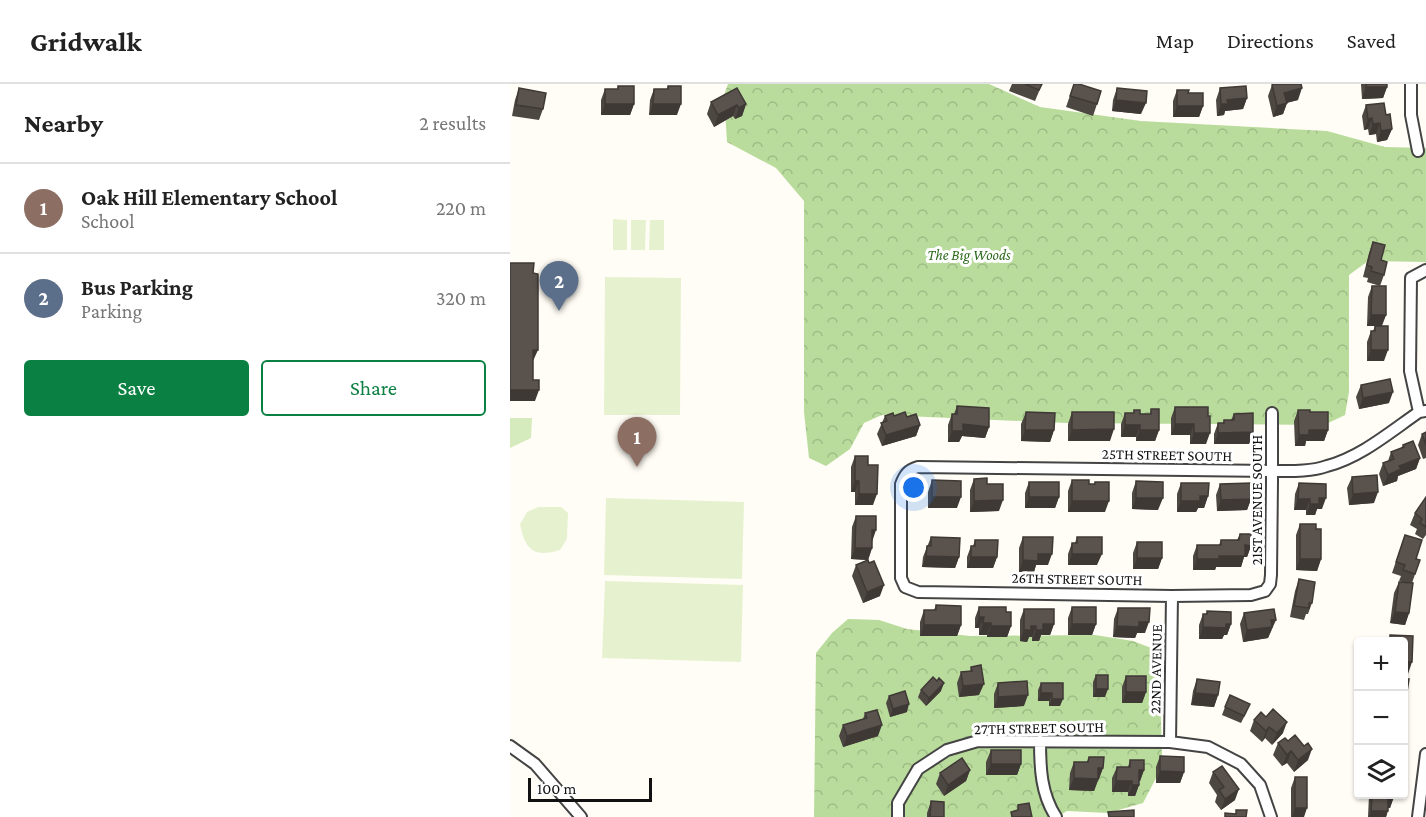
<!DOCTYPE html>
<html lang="en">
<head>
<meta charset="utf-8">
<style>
	:root { --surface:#fff; --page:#f2f2f2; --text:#222; --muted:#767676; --line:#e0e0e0; --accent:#0b8043 }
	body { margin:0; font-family:"Crimson Pro",serif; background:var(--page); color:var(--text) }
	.controls { position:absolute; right:18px; bottom:18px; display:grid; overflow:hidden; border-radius:6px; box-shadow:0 2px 4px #0004 }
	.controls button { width:54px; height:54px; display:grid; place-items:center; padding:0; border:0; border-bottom:2px solid var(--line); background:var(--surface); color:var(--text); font:30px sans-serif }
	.scale { position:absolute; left:18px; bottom:15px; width:124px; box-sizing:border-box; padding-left:6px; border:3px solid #111; border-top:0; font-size:16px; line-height:21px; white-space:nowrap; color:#111; -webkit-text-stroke:4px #fff; paint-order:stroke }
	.you { position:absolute; left:404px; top:404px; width:21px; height:21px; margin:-15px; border:4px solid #fff; border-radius:50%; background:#1a73e8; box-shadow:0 0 0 9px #1a73e833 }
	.badge { display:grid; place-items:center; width:39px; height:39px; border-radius:50%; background:var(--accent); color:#fff; font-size:20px; font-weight:700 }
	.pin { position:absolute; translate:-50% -50px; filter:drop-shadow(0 2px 3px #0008) }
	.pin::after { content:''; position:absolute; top:32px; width:21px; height:18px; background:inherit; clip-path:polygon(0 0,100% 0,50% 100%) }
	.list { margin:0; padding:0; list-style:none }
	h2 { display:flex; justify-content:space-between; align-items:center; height:78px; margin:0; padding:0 24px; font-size:26px }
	h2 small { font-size:20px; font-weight:400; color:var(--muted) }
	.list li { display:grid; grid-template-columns:39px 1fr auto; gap:18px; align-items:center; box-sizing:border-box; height:90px; padding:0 24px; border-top:2px solid var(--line) }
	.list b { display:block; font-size:22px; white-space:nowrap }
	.list p { margin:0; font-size:20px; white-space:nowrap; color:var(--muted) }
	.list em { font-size:20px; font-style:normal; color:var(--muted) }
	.actions { display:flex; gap:12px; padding:18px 24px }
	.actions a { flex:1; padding:14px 0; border:2px solid var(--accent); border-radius:6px; text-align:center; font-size:21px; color:var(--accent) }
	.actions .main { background:var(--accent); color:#fff }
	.icon { flex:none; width:33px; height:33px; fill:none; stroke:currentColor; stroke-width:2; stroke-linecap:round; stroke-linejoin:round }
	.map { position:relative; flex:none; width:916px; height:733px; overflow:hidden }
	header { display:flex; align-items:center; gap:36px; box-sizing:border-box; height:84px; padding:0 30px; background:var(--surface); border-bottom:2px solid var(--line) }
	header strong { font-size:28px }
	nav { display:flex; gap:33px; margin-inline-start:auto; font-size:21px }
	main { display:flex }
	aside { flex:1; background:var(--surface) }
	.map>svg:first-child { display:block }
	.forest { fill:url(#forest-crowns) }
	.park { fill:#d5ebbd }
	.pitch { fill:#e6f2cf }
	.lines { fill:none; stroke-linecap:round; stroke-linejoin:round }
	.street-casing { stroke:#444; stroke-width:14 }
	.street { stroke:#fff; stroke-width:10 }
	.wall { fill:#4d4742 }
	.shaded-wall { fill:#3f3936 }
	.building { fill:#5a524d; stroke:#3f3936; stroke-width:1.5 }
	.labels { text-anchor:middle; stroke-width:6; stroke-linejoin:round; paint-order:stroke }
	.park-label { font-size:15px; font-style:italic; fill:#2f6b1f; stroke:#fff }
	.street-label { font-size:15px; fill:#111; stroke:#fff }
</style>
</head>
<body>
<header>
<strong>Gridwalk</strong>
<nav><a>Map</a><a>Directions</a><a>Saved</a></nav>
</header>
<main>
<aside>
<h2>Nearby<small>2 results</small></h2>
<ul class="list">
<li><span class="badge" style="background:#8d6e63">1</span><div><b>Oak Hill Elementary School</b><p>School</p></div><em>220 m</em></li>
<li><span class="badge" style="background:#5c6f8a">2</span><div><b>Bus Parking</b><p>Parking</p></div><em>320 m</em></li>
</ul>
<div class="actions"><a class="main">Save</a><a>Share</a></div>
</aside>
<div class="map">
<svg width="916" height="733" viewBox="0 0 916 733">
	<defs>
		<pattern id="forest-crowns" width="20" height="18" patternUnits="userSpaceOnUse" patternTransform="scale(1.5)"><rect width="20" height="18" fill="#b9dc9c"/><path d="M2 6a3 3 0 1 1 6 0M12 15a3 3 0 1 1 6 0" fill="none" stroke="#9ebc85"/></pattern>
	</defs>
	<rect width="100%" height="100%" fill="#fffdf5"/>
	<!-- forest -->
	<path class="forest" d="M 218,0 L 479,0 L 530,23 L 631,37 L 817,47 L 875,63 L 916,64 L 916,178 L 858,177 L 839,191 L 839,308 L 835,331 L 814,341 L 557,339 L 372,331 L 354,339 L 340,365 L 316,382 L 299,374 L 294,328 L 294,117 L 266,84 L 217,58 L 214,11 Z
		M 338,535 L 369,536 L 397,545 L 460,552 L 585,551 L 623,557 L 649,567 L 652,674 L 646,694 L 633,719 L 598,729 L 557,727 L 547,733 L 304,733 L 306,569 L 322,549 Z"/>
	<!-- park -->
	<path class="park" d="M 0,334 L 22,334 L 21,354 L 0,364 Z"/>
	<!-- pitch -->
	<path class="pitch" d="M 103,135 L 117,136 L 117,166 L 103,166 Z
		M 121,136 L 136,136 L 135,166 L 121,166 Z
		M 140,136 L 154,136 L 154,166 L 139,166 Z
		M 95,193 L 171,194 L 170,331 L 94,331 Z
		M 96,414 L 234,418 L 232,495 L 94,491 Z
		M 28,423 L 51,423 L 58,429 L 57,455 L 50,466 C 24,474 15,466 10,440 L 17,428 Z
		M 95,497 L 233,501 L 231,578 L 92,574 Z"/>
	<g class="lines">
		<!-- street casing -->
		<g class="street-casing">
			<path id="street" d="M 901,0 L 901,31 L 908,67
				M 909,328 L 900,287 L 901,194 L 916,186
				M 762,329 C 762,352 762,374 762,397 L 761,491 L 760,500 L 755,507 L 741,511 L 662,512 L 408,508 L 395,503 L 391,494 L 391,400 C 395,390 398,386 408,383 L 762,387 C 780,387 800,388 817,382 C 851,373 880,348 909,328 L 916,327
				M 530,657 C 530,684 531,710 546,733
				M 660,658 L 662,512
				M 0,662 L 25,680 L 71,733
				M 388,733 L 388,719 L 408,685 L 437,666 L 468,657 L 660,658 L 698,663 L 731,680 L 750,701 L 761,733
				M 908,733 L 916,670"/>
		</g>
		<!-- street -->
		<use href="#street" class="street"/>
	</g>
	<!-- wall -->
	<path class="wall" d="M 502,0 L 532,0 L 525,17 L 499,7 Z
		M 564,0 L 587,20 L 583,32 L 556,23 Z
		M 851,0 L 877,0 L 877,3 L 873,14 L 852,15 Z
		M 762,1 L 788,16 L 777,19 L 773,30 L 763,33 L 758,12 Z
		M 108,2 L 124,20 L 120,31 L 91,31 L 91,16 L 95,5 L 107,5 Z
		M 158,2 L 167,31 L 139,31 L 140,16 L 144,5 L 157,5 Z
		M 9,4 L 33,25 L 29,36 L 2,32 L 5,16 Z
		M 607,4 L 631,30 L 602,27 L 603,16 Z
		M 710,4 L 737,14 L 733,25 L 715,27 L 714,31 L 707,32 L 706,16 Z
		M 667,6 L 678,9 L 693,22 L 689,33 L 663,33 L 663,17 Z
		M 201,18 L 236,20 L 232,32 L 225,35 L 223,32 L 204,43 L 197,30 Z
		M 856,21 L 876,31 L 882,45 L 877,56 L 867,58 L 866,50 L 859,51 L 858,45 L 854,46 L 852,32 Z
		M 863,158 L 871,176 L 874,191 L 870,202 L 857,198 L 858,194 L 853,193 L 859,169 Z
		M 862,202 L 876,231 L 872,242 L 874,277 L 857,277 L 857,258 L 861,247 L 863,247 L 865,242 L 857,242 L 858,213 Z
		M 851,301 L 879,319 L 849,325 L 846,313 Z
		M 447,322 L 479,343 L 475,354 L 452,352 L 449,358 L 438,358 L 438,341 L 442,330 L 444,330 Z
		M 665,323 L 698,332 L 696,360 L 680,360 L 680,351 L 661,351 L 661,334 Z
		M 641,325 L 649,346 L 645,357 L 626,357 L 626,353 L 611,353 L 611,340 L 615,329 L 623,329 L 624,326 L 630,330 L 640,330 Z
		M 788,326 L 800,328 L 818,346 L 814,357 L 796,357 L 795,362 L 785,362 L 784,337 Z
		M 516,328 L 544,346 L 540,358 L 511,357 L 511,340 Z
		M 562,328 L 600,357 L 558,357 L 558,340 Z
		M 724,330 L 743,348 L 739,360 L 704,360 L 704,350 L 708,339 L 713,339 L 714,336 L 721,336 Z
		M 375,332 L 397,333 L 410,341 L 406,352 L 372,362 L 367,350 Z
		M 916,348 L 916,374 L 913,375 L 908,361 L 912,350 Z
		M 893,361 L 910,374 L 906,385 L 888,392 L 887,397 L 873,402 L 869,390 L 873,379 L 878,377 L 881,368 L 891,364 Z
		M 345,372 L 363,421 L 345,421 L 345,408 L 341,408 L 341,383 Z
		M 842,393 L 864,419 L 839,421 L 837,404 Z
		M 464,395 L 477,400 L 489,427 L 460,428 L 460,406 Z
		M 422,396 L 447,424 L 418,424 L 418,408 Z
		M 562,396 L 579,400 L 584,400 L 585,398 L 595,428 L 558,428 L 558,407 Z
		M 626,397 L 648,426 L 622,425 L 622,409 Z
		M 519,398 L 549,413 L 545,424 L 515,424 L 515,409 Z
		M 671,399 L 698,412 L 694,424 L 688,424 L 686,428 L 667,428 L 667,410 Z
		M 789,399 L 812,425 L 807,425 L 805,431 L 796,431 L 796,426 L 784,426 L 785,410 Z
		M 710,400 L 741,415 L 737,426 L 707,427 L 706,411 Z
		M 916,413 L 916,451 L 913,455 L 905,450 L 907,445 L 900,441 L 905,429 Z
		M 346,432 L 362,458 L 362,464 L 358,476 L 341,475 L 342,443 Z
		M 790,440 L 811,475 L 807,487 L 786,486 L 786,451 Z
		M 730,450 L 741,462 L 737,473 L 734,473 L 731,483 L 706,483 L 705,486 L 683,486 L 683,472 L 687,461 L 709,461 L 711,456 L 727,456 Z
		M 895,451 L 906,475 L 910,476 L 902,499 L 899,529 L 895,541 L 880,539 L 884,509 L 889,498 L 892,498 L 889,497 L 891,492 L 882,489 Z
		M 421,453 L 449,473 L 445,484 L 412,483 L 413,473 Z
		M 513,453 L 538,481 L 526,481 L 524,488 L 509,488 L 509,464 Z
		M 567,453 L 587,481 L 558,481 L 558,470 L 562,459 L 565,459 Z
		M 465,456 L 487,473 L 483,484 L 457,484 L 457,473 L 461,462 L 463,462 Z
		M 627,458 L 652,474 L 648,485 L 623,485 L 623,469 Z
		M 346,481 L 370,512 L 353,519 L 342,492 Z
		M 789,495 L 802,519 L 798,530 L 796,530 L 794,536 L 780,533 L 785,507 Z
		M 426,521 L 451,541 L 447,552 L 410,552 L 410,538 L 414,526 L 424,526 Z
		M 469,523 L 496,528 L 501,542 L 497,553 L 477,553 L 477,551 L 469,551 L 469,544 L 465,544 L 465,534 Z
		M 562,523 L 586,540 L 582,551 L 558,551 L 558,534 Z
		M 608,524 L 635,549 L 627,549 L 625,554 L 603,553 L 604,535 Z
		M 514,525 L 544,540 L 540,551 L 531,551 L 529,557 L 522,557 L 522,553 L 519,553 L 517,558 L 510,557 L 510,536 Z
		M 697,527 L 721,540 L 717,551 L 714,551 L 712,555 L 689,555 L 689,541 L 693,530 L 696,530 Z
		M 734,529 L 762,547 L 761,547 L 758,554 L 733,558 L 730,540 Z
		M 461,583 L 469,611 L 449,613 L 447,599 L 451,588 L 460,587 Z
		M 586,591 L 595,613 L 583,613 L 583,598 Z
		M 616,592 L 636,608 L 632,619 L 612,619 L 612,603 Z
		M 687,595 L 708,611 L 704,623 L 681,621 L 683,607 Z
		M 427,597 L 431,607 L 416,622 L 408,613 L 411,606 Z
		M 488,599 L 514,622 L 484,624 L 484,610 Z
		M 531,599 L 553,599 L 550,622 L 539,622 L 539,617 L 528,617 L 528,606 Z
		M 379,612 L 397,628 L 380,633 L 376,619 Z
		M 715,623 L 737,627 L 731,639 L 712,631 Z
		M 355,629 L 368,652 L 333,663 L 329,652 L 333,641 L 353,635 Z
		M 744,636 L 773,649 L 762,661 L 755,654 L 752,658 L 740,647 Z
		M 778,657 L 798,676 L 784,688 L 777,679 L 772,682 L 763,671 L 768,659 Z
		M 481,666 L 511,680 L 507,691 L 476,691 L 476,678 Z
		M 650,672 L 674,688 L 670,699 L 646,699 L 646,683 Z
		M 579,673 L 593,684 L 584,707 L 559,706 L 560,689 L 564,678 L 577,678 Z
		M 620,676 L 634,686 L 630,697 L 629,697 L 629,701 L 625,712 L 618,712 L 618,708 L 602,708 L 602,694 L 607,683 L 618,683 Z
		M 460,686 L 456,697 L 434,712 L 426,700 L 430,689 Z
		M 703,688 L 725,716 L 711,726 L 705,718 L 707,711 L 699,699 Z
		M 785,693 L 794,733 L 781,733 L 781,704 Z
		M 859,711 L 884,711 L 880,724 L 878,724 L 876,733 L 858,733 Z
		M 421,717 L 434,733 L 417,733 L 417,729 Z"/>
	<!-- shaded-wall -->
	<path class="shaded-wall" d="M 856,3 L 877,3 L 873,14 L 852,15 Z
		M 792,4 L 788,16 L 770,20 L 774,9 Z
		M 737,14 L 733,25 L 715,27 L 714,31 L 707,32 L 711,20 L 717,16 Z
		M 606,16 L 636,19 L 631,30 L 602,27 Z
		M 777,19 L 773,30 L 763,33 L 767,22 Z
		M 95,20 L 124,20 L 120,31 L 91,31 Z
		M 143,20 L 171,20 L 167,31 L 139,31 Z
		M 236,20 L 232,32 L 225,35 L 229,24 Z
		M 227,21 L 223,32 L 204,43 L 208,31 Z
		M 667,22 L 693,22 L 689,33 L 663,33 Z
		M 862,34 L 858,45 L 854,46 L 858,35 Z
		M 870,39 L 866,50 L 859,51 L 863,40 Z
		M 882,45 L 877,56 L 867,58 L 871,47 Z
		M 861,231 L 876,231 L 871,242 L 857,242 Z
		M 23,266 L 28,266 L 23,277 Z
		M 861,266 L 878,266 L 874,277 L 857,277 Z
		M 0,306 L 29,306 L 25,317 L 0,317 Z
		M 883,308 L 879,319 L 849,325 L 853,314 Z
		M 453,340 L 479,343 L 475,354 L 452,352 L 449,358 L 438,358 L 442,347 Z
		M 665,340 L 684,340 L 680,351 L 661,351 Z
		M 410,341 L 406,352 L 372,362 L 376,351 Z
		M 615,341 L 630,341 L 626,353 L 611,353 Z
		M 604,345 L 600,357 L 558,357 L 562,346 Z
		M 515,346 L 544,346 L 540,358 L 511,357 Z
		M 630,346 L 649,346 L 645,357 L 626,357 Z
		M 799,346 L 818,346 L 814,357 L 796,357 L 795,362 L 785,362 L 789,351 Z
		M 743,348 L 739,360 L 704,360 L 708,349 Z
		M 684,349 L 700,349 L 696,360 L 680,360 Z
		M 910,374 L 906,385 L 888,392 L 887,397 L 873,402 L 878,391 L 889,382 Z
		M 345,397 L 349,397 L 345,408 L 341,408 Z
		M 868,408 L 864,419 L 839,421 L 843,410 Z
		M 349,410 L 367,410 L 363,421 L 345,421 Z
		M 690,412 L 698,412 L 694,424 L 688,424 L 686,428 L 667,428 L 671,417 Z
		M 422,413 L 451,413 L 447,424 L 418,424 Z
		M 519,413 L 549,413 L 545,424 L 515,424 Z
		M 626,414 L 653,414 L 648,426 L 622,425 Z
		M 809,414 L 816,414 L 812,425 L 807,425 L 805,431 L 796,431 L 800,420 Z
		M 741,415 L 737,426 L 707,427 L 711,416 Z
		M 788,415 L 800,415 L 796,426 L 784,426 Z
		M 493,416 L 489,427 L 460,428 L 464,417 Z
		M 562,417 L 599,417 L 595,428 L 558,428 Z
		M 362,446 L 366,446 L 362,458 Z
		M 735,461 L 741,462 L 737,473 L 734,473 L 731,483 L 706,483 L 705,486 L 683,486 L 687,475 L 709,472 Z
		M 345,464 L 362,464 L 358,476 L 341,475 Z
		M 528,470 L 542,470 L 538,481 L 526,481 L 524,488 L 509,488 L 513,476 Z
		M 562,470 L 592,470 L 587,481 L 558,481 Z
		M 416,472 L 449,473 L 445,484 L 412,483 Z
		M 461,473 L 487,473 L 483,484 L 457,484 Z
		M 627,474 L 652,474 L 648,485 L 623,485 Z
		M 790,475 L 811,475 L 807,487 L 786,486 Z
		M 374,501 L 370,512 L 353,519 L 357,508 Z
		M 885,528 L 899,529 L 895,541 L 880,539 Z
		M 469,533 L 474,533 L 469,544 L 465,544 Z
		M 761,536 L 766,536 L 758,554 L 733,558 L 737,546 Z
		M 629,538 L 639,538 L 635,549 L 627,549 L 625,554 L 603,553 L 607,542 Z
		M 473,539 L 481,539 L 477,551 L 469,551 Z
		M 533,540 L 544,540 L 540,551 L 531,551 L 529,557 L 522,557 L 526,546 Z
		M 562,540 L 586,540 L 582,551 L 558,551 Z
		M 716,540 L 721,540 L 717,551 L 714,551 L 712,555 L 689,555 L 693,543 Z
		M 414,541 L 451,541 L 447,552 L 410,552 Z
		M 481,542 L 501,542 L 497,553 L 477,553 Z
		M 521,542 L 526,542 L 522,553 L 519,553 L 517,558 L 510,557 L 514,546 Z
		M 894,578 L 902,578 L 898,590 L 894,589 Z
		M 434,599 L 431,607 L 416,622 L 419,614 Z
		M 474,600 L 469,611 L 449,613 L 453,602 Z
		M 586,605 L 598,605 L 595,613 L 583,613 Z
		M 616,608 L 636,608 L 632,619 L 612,619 Z
		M 531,609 L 542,609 L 539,617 L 528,617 Z
		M 685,609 L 708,611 L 704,623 L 681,621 Z
		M 518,611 L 514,622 L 484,624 L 488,613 Z
		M 542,615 L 553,615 L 550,622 L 539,622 Z
		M 399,620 L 397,628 L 380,633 L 383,625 Z
		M 777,638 L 773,649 L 762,661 L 767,649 Z
		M 372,641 L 368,652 L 333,663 L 337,652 Z
		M 759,643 L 755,654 L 752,658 L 756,647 Z
		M 802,665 L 798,676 L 784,688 L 788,676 Z
		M 781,667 L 777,679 L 772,682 L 777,671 Z
		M 481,680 L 511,680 L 507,691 L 476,691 Z
		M 588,684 L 593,684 L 589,695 L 584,695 Z
		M 460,686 L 456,697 L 434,712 L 438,701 Z
		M 629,686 L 634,686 L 630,697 L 625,697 Z
		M 650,687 L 674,688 L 670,699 L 646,699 Z
		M 564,694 L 588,695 L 584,707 L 559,706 Z
		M 606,697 L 622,697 L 618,708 L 602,708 Z
		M 622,701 L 629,701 L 625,712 L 618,712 Z
		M 729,705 L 725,716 L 711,726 L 715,715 Z
		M 878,713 L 884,713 L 880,724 L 874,724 Z
		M 785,724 L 797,724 L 794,733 L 782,733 Z
		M 861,727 L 878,727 L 876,733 L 859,733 Z"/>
	<!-- building -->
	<path class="building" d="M 515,0 L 532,0 L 529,6 Z
		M 564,0 L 569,0 L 591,7 L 587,20 L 560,12 Z
		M 764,0 L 791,0 L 792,4 L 774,9 L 777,19 L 767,22 L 762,1 Z
		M 856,0 L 877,0 L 877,3 L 856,3 Z
		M 108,2 L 124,2 L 124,20 L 95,20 L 95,5 L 108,5 Z
		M 158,2 L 171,2 L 171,20 L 143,20 L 144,5 L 158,5 Z
		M 736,2 L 737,14 L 717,16 L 718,20 L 711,20 L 710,4 Z
		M 9,4 L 36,9 L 33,25 L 6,21 Z
		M 227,4 L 236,20 L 229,24 L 227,21 L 208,31 L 201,18 Z
		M 607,4 L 637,7 L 636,19 L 606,16 Z
		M 667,6 L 679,6 L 678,9 L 693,9 L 693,22 L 667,22 Z
		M 874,19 L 876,31 L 880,30 L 882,45 L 871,47 L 870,39 L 863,40 L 862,34 L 858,35 L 856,21 Z
		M 863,158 L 875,161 L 871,176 L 877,178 L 874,191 L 861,187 L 862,183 L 857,181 Z
		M 0,179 L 24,179 L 23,189 L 28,190 L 28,266 L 23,266 L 23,296 L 29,296 L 29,306 L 0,306 Z
		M 862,202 L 876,202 L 876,231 L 861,231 Z
		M 865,242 L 878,242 L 878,266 L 861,266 L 861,247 L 865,247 Z
		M 880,295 L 883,308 L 853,314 L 851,301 Z
		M 447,322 L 479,324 L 479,343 L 453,340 L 453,347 L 442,347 L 442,330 L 447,330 Z
		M 665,323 L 698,323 L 698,332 L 700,332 L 700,349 L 684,349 L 684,340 L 665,340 Z
		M 641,325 L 649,325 L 649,346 L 630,346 L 630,341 L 615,341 L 615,329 L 624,329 L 624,326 L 630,326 L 630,330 L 641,330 Z
		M 788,326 L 800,326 L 800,328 L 818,328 L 818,346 L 799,346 L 799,351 L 789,351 Z
		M 395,328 L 397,333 L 406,330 L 410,341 L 376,351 L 371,339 L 377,337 L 375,332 L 383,329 L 384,332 Z
		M 516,328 L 545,329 L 544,346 L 515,346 Z
		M 562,328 L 604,328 L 604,345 L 562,346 Z
		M 743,329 L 743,348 L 708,349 L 708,339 L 714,339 L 714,336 L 724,336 L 724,330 Z
		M 916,348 L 916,361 L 912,350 Z
		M 903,357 L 910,374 L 889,382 L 891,385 L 878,391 L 873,379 L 884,375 L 881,368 L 894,363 L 893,361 Z
		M 345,372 L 358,372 L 358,381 L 368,381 L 367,410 L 349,410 L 349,397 L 345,397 Z
		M 867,391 L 868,408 L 843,410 L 842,393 Z
		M 477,394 L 477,400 L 493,400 L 493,416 L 464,417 L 464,395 Z
		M 422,396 L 451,397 L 451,413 L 422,413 Z
		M 562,396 L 579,396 L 579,400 L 585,400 L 585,398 L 599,398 L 599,417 L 562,417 Z
		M 626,397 L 653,398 L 653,414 L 626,414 Z
		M 519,398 L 549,398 L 549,413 L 519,413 Z
		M 671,399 L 699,399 L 698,412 L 690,412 L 690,417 L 671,417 Z
		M 741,399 L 741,415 L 711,416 L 710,400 Z
		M 789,399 L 816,400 L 816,414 L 809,414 L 809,420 L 800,420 L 800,415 L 788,415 Z
		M 916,413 L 916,443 L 910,439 L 912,435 L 905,429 Z
		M 346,432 L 366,432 L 366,446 L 362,446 L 362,464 L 345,464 Z
		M 790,440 L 806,440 L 806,445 L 811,445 L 811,475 L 790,475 Z
		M 730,450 L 741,450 L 741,462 L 735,461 L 735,472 L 709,472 L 709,475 L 687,475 L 687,461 L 711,461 L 711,456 L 729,456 Z
		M 895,451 L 912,456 L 906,475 L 910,476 L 905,490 L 893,486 L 895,481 L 886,478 Z
		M 421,453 L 450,454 L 449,473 L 416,472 L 417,462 L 421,462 Z
		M 513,453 L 543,453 L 542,470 L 528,470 L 528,477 L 513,476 Z
		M 567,453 L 592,453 L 592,470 L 562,470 L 562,459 L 567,459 Z
		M 465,456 L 488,456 L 487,473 L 461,473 L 461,462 L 465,462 Z
		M 627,458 L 652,458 L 652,474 L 627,474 Z
		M 358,476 L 359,479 L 364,477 L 374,501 L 357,508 L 346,481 Z
		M 789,495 L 805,498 L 802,519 L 799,519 L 799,524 L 784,522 Z
		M 889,498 L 903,499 L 899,529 L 885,528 Z
		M 426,521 L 451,522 L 451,541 L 414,541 L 414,526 L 426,526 Z
		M 469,523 L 496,523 L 496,528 L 501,528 L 501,542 L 481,542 L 481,539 L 473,539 L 474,533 L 469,533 Z
		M 562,523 L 586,523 L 586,540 L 562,540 Z
		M 608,524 L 640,524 L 639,538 L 629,538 L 629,543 L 607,542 Z
		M 514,525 L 544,525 L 544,540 L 533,540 L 533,546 L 526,546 L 526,542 L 521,542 L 521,546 L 514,546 Z
		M 764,525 L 766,536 L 761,536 L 762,543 L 737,546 L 734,529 Z
		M 697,527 L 721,528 L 721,540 L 716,540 L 716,544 L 693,543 L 693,530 L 697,530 Z
		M 880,551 L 903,552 L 902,578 L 894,578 L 894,558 L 880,558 Z
		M 471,581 L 474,600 L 453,602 L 451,588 L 462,587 L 461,583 Z
		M 586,591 L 598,591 L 598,605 L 586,605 Z
		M 616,592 L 636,592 L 636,608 L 616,608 Z
		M 423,593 L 427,597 L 429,594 L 434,599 L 419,614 L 411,606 Z
		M 687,595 L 710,598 L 708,611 L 685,609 Z
		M 894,595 L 899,595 L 894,627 Z
		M 517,597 L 518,611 L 488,613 L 488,599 Z
		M 531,599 L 553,599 L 553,615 L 542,615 L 542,609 L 531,609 Z
		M 395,607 L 399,620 L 383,625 L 379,612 Z
		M 720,611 L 740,620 L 734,632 L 715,623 Z
		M 763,625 L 777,638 L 767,649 L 759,643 L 756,647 L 744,636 L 751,628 L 756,633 Z
		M 367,626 L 372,641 L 337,652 L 333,641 L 357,634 L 355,629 Z
		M 785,651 L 794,662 L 798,659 L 802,665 L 788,676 L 781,667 L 777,671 L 768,659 L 775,654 L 778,657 Z
		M 481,666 L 511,666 L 511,680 L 481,680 Z
		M 650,672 L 674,673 L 674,688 L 650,687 Z
		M 579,673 L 594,673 L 593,684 L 588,684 L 588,695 L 564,694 L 564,678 L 578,678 Z
		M 452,674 L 460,686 L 438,701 L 430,689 Z
		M 620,676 L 634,676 L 634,686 L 629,686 L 629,701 L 622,701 L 622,697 L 606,697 L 607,683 L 620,683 Z
		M 712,682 L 729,705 L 715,715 L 709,706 L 714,703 L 703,688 Z
		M 785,693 L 797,693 L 797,724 L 785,724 Z
		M 862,711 L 884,711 L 884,713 L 878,713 L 878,727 L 861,727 Z
		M 421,717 L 434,718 L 434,733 L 420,733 Z
		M 519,719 L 522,733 L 502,733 L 501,728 L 508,726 L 508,721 Z
		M 624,726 L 624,733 L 599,733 L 598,728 Z
		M 726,726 L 737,726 L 736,733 L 715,733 L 715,729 L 726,730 Z"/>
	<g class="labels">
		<!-- park labels -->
		<g class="park-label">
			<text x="459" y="176">The Big Woods</text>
		</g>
		<!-- street labels -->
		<g class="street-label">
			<text transform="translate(657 371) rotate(1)" y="5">25TH STREET SOUTH</text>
			<text transform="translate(747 416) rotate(-90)" y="5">21ST AVENUE SOUTH</text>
			<text transform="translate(567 495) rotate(1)" y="5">26TH STREET SOUTH</text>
			<text transform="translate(646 585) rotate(-89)" y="5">22ND AVENUE</text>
			<text transform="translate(529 644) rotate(-1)" y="5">27TH STREET SOUTH</text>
		</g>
	</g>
</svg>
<div class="controls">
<button>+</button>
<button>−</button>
<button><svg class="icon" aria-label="layers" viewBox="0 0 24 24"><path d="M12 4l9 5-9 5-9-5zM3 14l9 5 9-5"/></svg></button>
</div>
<div class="scale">100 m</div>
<div class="you"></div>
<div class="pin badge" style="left:127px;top:383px;background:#8d6e63">1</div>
<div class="pin badge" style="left:49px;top:227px;background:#5c6f8a">2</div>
</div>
</main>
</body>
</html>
